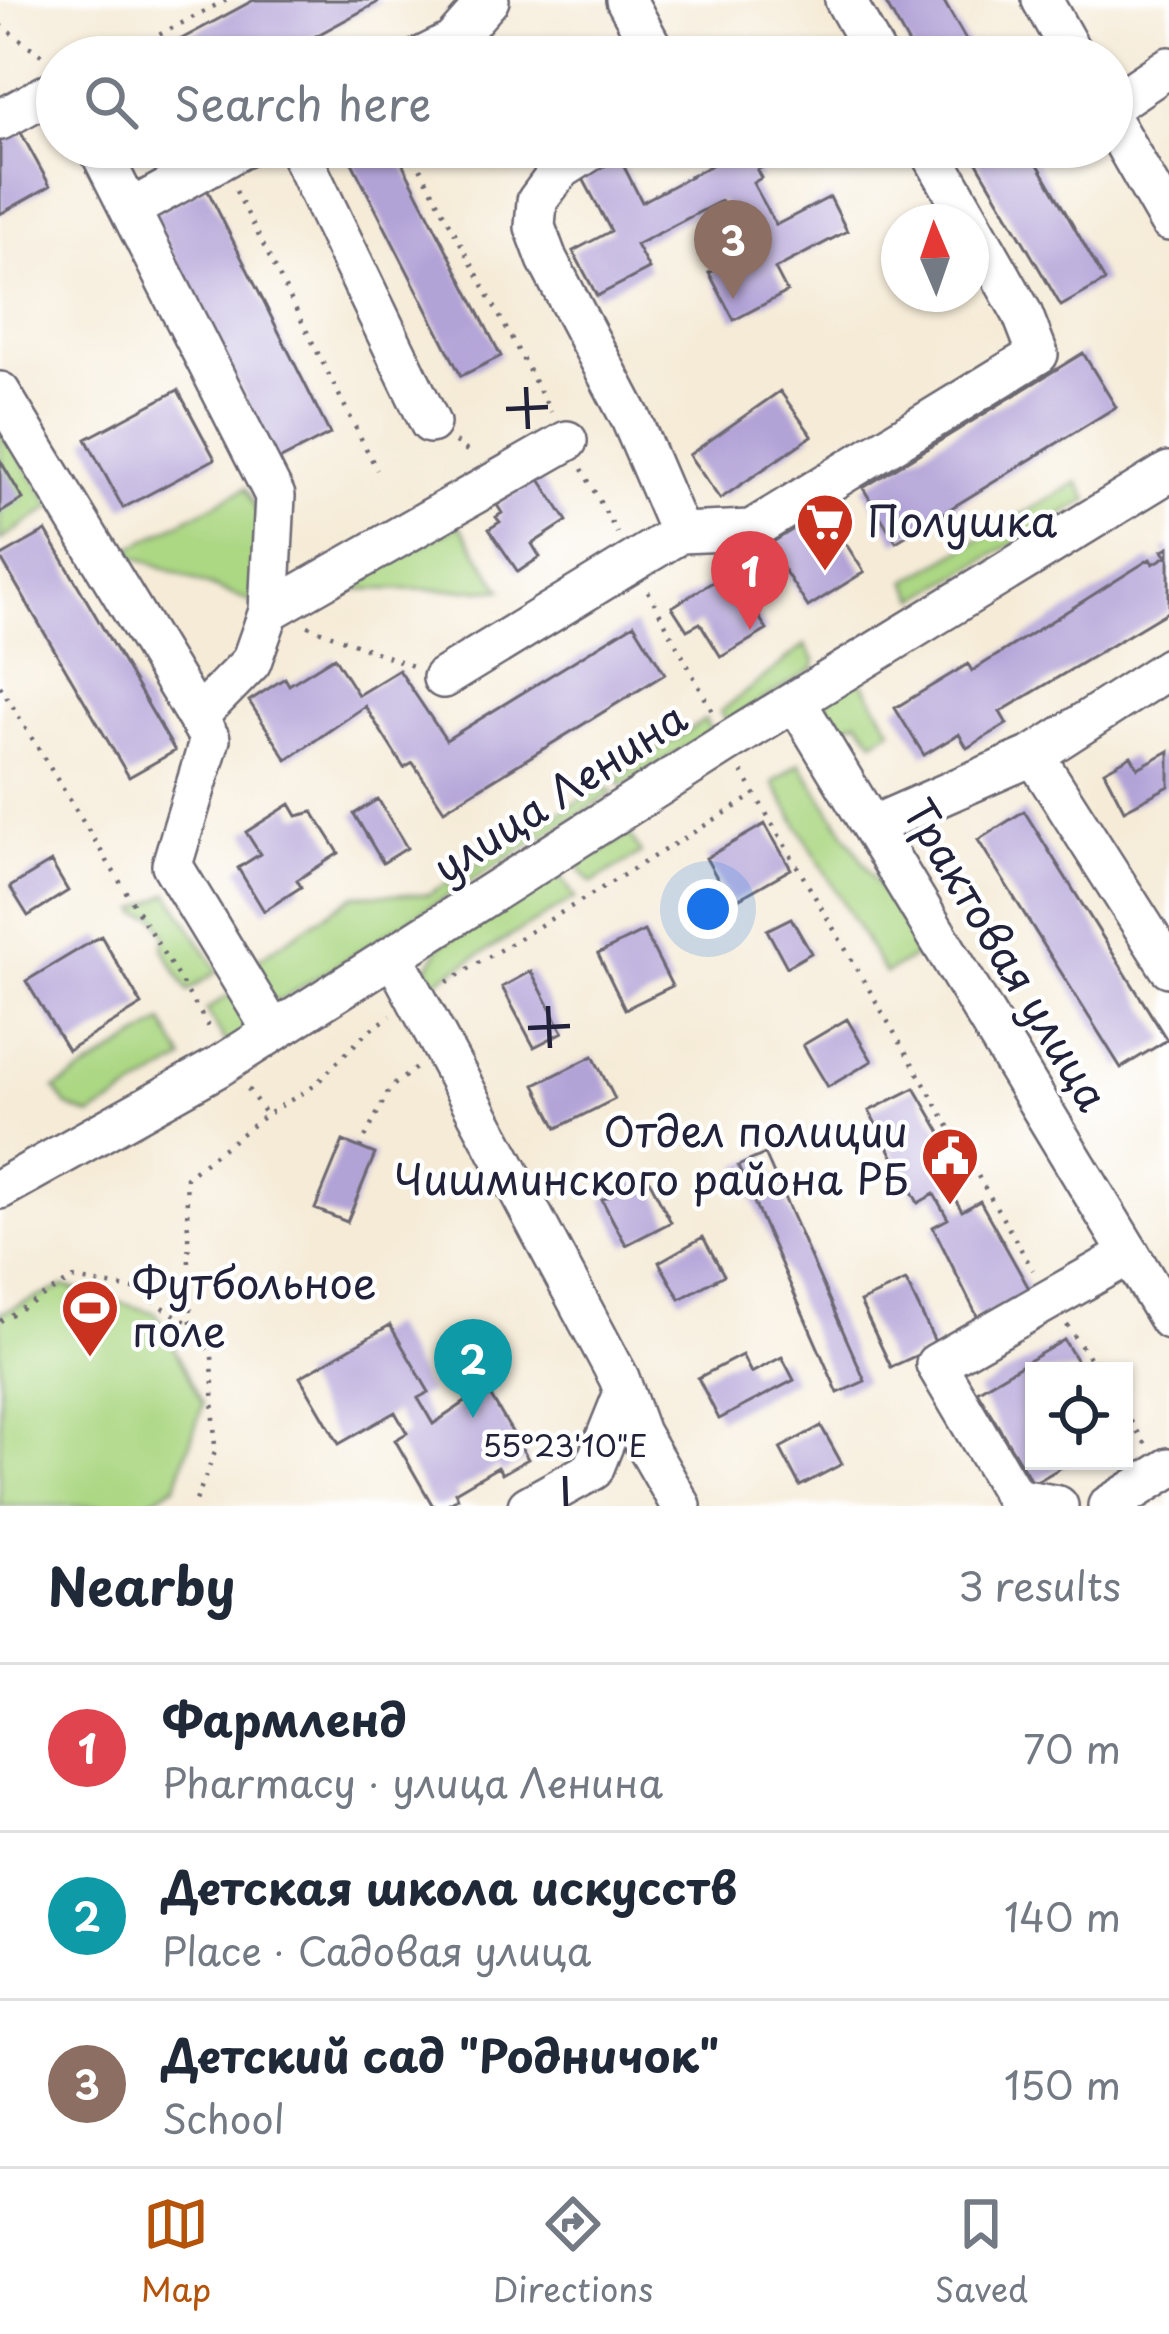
<!DOCTYPE html>
<html lang="en">
<head>
<meta charset="utf-8">
<style>
	:root { --surface:#fff; --page:#f2f2f3; --text:#1f2937; --muted:#747a83; --line:#e0e1e3; --accent:#b45309 }
	body { margin:0; font-family:"Playpen Sans",sans-serif; background:var(--page); color:var(--text) }
	.controls { position:absolute; right:36px; bottom:36px; display:grid; overflow:hidden; border-radius:0px; box-shadow:0 3px 9px #0004 }
	.controls button { width:108px; height:108px; display:grid; place-items:center; padding:0; border:0; border-bottom:3px solid var(--line); background:var(--surface); color:var(--text); font:60px sans-serif }
	.compass { position:absolute; left:881px; top:204px; width:108px; height:108px; border-radius:50%; background:var(--surface); box-shadow:0 3px 9px #0004; rotate:358deg }
	.you { position:absolute; left:708px; top:909px; width:42px; height:42px; margin:-30px; border:9px solid #fff; border-radius:50%; background:#1a73e8; box-shadow:0 0 0 18px #1a73e833 }
	.badge { display:grid; place-items:center; width:78px; height:78px; border-radius:50%; background:var(--accent); color:#fff; font-size:39px; font-weight:700 }
	.pin { position:absolute; translate:-50% -99px; filter:drop-shadow(0 3px 6px #0008) }
	.pin::after { content:''; position:absolute; top:63px; width:42px; height:36px; background:inherit; clip-path:polygon(0 0,100% 0,50% 100%) }
	.list { margin:0; padding:0; list-style:none }
	h2 { display:flex; justify-content:space-between; align-items:center; height:156px; margin:0; padding:0 48px; font-size:51px }
	h2 small { font-size:39px; font-weight:400; color:var(--muted) }
	.list li { display:grid; grid-template-columns:78px 1fr auto; gap:36px; align-items:center; box-sizing:border-box; height:168px; padding:0 48px; border-top:3px solid var(--line) }
	.list b { display:block; font-size:45px; white-space:nowrap }
	.list p { margin:0; font-size:39px; white-space:nowrap; color:var(--muted) }
	.list em { font-size:39px; font-style:normal; color:var(--muted) }
	.icon { flex:none; width:66px; height:66px; fill:none; stroke:currentColor; stroke-width:2; stroke-linecap:round; stroke-linejoin:round }
	.map { position:relative; flex:none; width:1169px; height:1506px; overflow:hidden }
	.search { position:absolute; background:var(--surface); box-shadow:0 3px 9px #0004; left:36px; right:36px; top:36px; height:132px; display:flex; align-items:center; gap:30px; box-sizing:border-box; padding:0 42px; border-radius:66px; color:var(--muted); font-size:45px }
	.sheet { height:660px; background:var(--surface) }
	nav { display:flex; justify-content:space-around; align-items:center; box-sizing:border-box; height:168px; border-top:3px solid var(--line); background:var(--surface); font-size:33px; color:var(--muted) }
	nav a { display:grid; justify-items:center; gap:6px }
	nav .on { color:var(--accent) }
	.map>svg:first-child { display:block }
	.green { fill:#acd783; stroke:#677c5f; stroke-width:3 }
	.building { fill:#b2a3d7 }
	.lines { fill:none; stroke-linecap:round; stroke-linejoin:round }
	.minor-casing { stroke:#6c6872; stroke-width:44 }
	.path { stroke:#6c6872; stroke-width:4.5; stroke-dasharray:3 9; stroke-linecap:butt }
	.minor { stroke:#fff; stroke-width:39 }
	.ticks { fill:none; stroke:#22223b; stroke-width:4.5 }
	.labels { text-anchor:middle; stroke-width:9; stroke-linejoin:round; paint-order:stroke }
	.poi-label { font-size:42px; fill:#22223b; stroke:#fff; text-anchor:start }
	.street-label { font-size:42px; fill:#22223b; stroke:#fff }
	.ticks-label { font-size:30px; text-anchor:middle; fill:#22223b; stroke:#fff; stroke-width:9; stroke-linejoin:round; paint-order:stroke }
</style>
</head>
<body>
<div class="map">
<svg width="1169" height="1506" viewBox="0 0 1169 1506">
	<rect width="100%" height="100%" fill="#fff"/>
	<filter id="ink" filterUnits="userSpaceOnUse"><feTurbulence type="fractalNoise" baseFrequency=".00833" numOctaves="2"/><feDisplacementMap in="SourceGraphic" scale="24" xChannelSelector="R" yChannelSelector="G"/><feConvolveMatrix kernelMatrix="1 2 1 2 8 2 1 2 1" color-interpolation-filters="sRGB"/></filter>
	<filter id="wash" filterUnits="userSpaceOnUse"><feTurbulence type="fractalNoise" baseFrequency=".004" numOctaves="4" result="noise"/><feDisplacementMap in="SourceGraphic" scale="48" xChannelSelector="R" yChannelSelector="G"/><feGaussianBlur stdDeviation="2.7" result="paint"/><feColorMatrix in="noise" values="0 0 0 0 0 0 0 0 0 0 0 0 0 0 0 0 0 1.4 0 .05"/><feComposite in="paint" operator="in"/></filter>
	<g filter="url(#wash)">
		<rect width="100%" height="100%" fill="#f5ebd7"/>
		<!-- green -->
		<path class="green" d="M 0,427 L 52,506 L 0,541 Z
			M 1078,482 L 1088,500 L 917,599 L 907,581 Z
			M 246,488 L 265,529 L 259,605 L 123,552 Z
			M 459,525 L 502,590 L 340,589 Z
			M 805,645 L 815,660 L 814,668 L 727,722 L 720,712 Z
			M 859,677 L 892,730 L 874,741 L 858,720 L 832,731 L 826,722 L 827,698 Z
			M 705,720 L 711,731 L 621,786 L 615,778 Z
			M 800,763 L 921,952 L 885,974 L 773,783 Z
			M 607,788 L 614,792 L 279,1001 L 265,996 L 243,969 L 355,895 L 429,894 L 598,789 Z
			M 629,834 L 641,853 L 592,883 L 580,870 L 580,864 Z
			M 554,878 L 563,879 L 575,898 L 429,985 L 428,967 L 442,944 Z
			M 169,893 L 218,971 L 188,991 L 163,948 L 166,935 L 155,916 L 139,914 L 137,910 Z
			M 232,993 L 254,1029 L 228,1046 L 206,1010 Z
			M 163,1022 L 184,1060 L 91,1116 L 67,1106 L 55,1089 Z
			M 64,1286 L 156,1313 L 203,1404 L 176,1485 L 143,1506 L 0,1506 L 0,1313 Z"/>
		<g id="blocks">
			<!-- building -->
			<path class="building" d="M 254,0 L 382,0 L 277,57 L 148,57 Z
				M 884,0 L 943,0 L 976,57 L 916,57 Z
				M 20,131 L 50,186 L 0,214 L 0,141 Z
				M 344,147 L 394,147 L 501,356 L 461,376 Z
				M 719,147 L 781,147 L 786,155 L 757,170 L 761,178 L 753,183 L 776,225 L 830,197 L 847,231 L 775,269 L 787,292 L 734,320 L 709,273 L 748,253 L 721,201 L 636,245 L 649,269 L 597,296 L 573,251 L 611,231 L 580,173 L 617,153 L 642,202 L 725,158 Z
				M 968,147 L 1028,147 L 1105,281 L 1061,306 Z
				M 206,187 L 330,434 L 277,461 L 152,214 Z
				M 1083,353 L 1116,407 L 896,542 L 863,488 Z
				M 178,390 L 215,459 L 123,508 L 86,439 Z
				M 780,391 L 812,436 L 720,499 L 689,455 Z
				M 0,460 L 23,499 L 0,513 Z
				M 539,478 L 567,521 L 532,544 L 540,557 L 518,572 L 489,529 L 500,522 L 496,517 L 502,513 L 497,505 Z
				M 824,510 L 864,572 L 808,607 L 768,545 Z
				M 46,531 L 175,751 L 129,777 L 0,557 Z
				M 1169,547 L 1169,611 L 1000,712 L 1007,724 L 967,748 L 959,734 L 924,755 L 895,708 L 968,664 L 972,671 L 1150,559 L 1153,564 L 1167,556 L 1163,550 Z
				M 716,580 L 723,592 L 729,588 L 732,593 L 741,587 L 767,630 L 721,657 L 700,623 L 687,630 L 672,607 Z
				M 634,624 L 665,674 L 444,810 L 413,763 L 404,768 L 365,706 L 287,760 L 249,701 L 285,678 L 289,685 L 334,657 L 358,695 L 399,670 L 446,740 Z
				M 1169,751 L 1169,786 L 1124,810 L 1104,771 L 1131,756 L 1138,768 Z
				M 378,799 L 407,848 L 383,863 L 354,814 Z
				M 290,804 L 297,816 L 313,812 L 339,853 L 297,880 L 301,887 L 264,911 L 238,868 L 260,854 L 246,832 Z
				M 1024,811 L 1167,1040 L 1121,1068 L 978,840 Z
				M 765,824 L 791,869 L 731,903 L 706,858 Z
				M 51,862 L 68,891 L 28,916 L 10,887 Z
				M 791,918 L 811,953 L 787,967 L 767,930 Z
				M 644,931 L 672,986 L 625,1009 L 598,954 Z
				M 101,936 L 142,1005 L 68,1050 L 26,981 Z
				M 531,971 L 563,1032 L 534,1047 L 502,987 Z
				M 847,1019 L 872,1061 L 828,1087 L 803,1045 Z
				M 593,1056 L 615,1099 L 557,1128 L 535,1085 Z
				M 915,1088 L 968,1179 L 948,1187 L 962,1211 L 980,1201 L 1031,1292 L 979,1320 L 933,1227 L 948,1219 L 934,1194 L 918,1203 L 869,1111 Z
				M 343,1141 L 375,1154 L 347,1222 L 315,1209 Z
				M 765,1154 L 865,1381 L 838,1393 L 738,1166 Z
				M 647,1176 L 671,1222 L 626,1245 L 602,1200 Z
				M 703,1237 L 724,1275 L 680,1299 L 659,1262 Z
				M 906,1281 L 937,1346 L 891,1367 L 860,1302 Z
				M 390,1325 L 429,1392 L 418,1398 L 433,1424 L 486,1388 L 528,1459 L 502,1474 L 498,1467 L 455,1492 L 458,1498 L 444,1506 L 433,1506 L 395,1440 L 407,1433 L 395,1412 L 339,1444 L 300,1377 Z
				M 1064,1340 L 1083,1371 L 1034,1371 L 1034,1461 L 1072,1461 L 1033,1484 L 977,1391 Z
				M 742,1355 L 751,1373 L 782,1357 L 794,1380 L 719,1419 L 698,1378 Z
				M 821,1426 L 842,1464 L 800,1486 L 780,1448 Z"/>
		</g>
	</g>
	<g filter="url(#ink)">
		<use href="#blocks" fill-opacity="0" stroke="#6c6872" stroke-width="3"/>
		<g class="lines">
			<!-- minor casing -->
			<g class="minor-casing">
				<path id="minor" d="M 626,0 L 657,57
					M 845,0 L 877,57
					M 1042,0 L 1074,57
					M 422,57 L 452,42 L 489,0
					M 1112,105 L 1169,67
					M 0,120 L 57,89
					M 1112,122 L 1169,221
					M 98,147 L 275,496 L 269,611 L 251,662 L 197,717
					M 297,147 L 430,423
					M 596,147 L 560,170 L 537,201 L 535,227 L 547,259 L 631,419 L 680,533
					M 928,147 L 971,222
					M 131,209 L 244,147
					M 0,392 L 210,739 L 172,865 L 273,1031
					M 269,611 L 567,441
					M 443,678 L 680,533 L 751,530 L 1038,354 L 1022,313 L 971,223
					M 796,702 L 1169,1319
					M 1034,755 L 1169,967
					M 872,826 L 1034,755 L 1169,668
					M 394,957 L 619,1378 L 639,1433 L 681,1506
					M 0,1189 L 218,1067 L 725,744 L 1169,472
					M 528,1506 L 593,1470 L 624,1393
					M 1058,1506 L 1015,1498 L 936,1364 L 1130,1254
					M 1108,1506 L 1169,1468"/>
			</g>
			<!-- path -->
			<path class="path" d="M 0,25 L 47,59
				M 117,57 L 226,0
				M 409,147 L 551,412
				M 236,191 L 377,470
				M 455,442 L 474,456
				M 582,469 L 617,533
				M 648,591 L 713,713
				M 308,626 L 415,667
				M 0,686 L 213,1034
				M 742,772 L 1033,1270
				M 447,982 L 755,795
				M 248,1089 L 266,1115 L 314,1086 L 368,1031 L 391,1016
				M 360,1148 L 390,1088 L 417,1067
				M 0,1321 L 73,1279 L 134,1289 L 191,1325 L 212,1355 L 215,1452 L 194,1506
				M 191,1323 L 186,1177 L 266,1115
				M 1067,1325 L 1098,1371
				M 1124,1411 L 1147,1446"/>
			<!-- minor -->
			<use href="#minor" class="minor"/>
		</g>
	</g>
	<!-- ticks -->
	<path class="ticks" d="M 526,387 L 528,429M 506,409 L 548,407M 548,1006 L 550,1048M 528,1028 L 570,1026M 565,1476 L 566,1506"/>
	<!-- icons -->
	<defs>
		<g id="supermarket-pin" transform="scale(3)"><path d="M0 17L-7.5 6A9.5 9.5 0 1 1 7.5 6Z" fill="#c8321e" stroke="#fff"/><path d="M-6-5.5h2.5l.6 2H6L4.5 2H-2.5L-4.4-4H-6ZM-1.5 3.2a1.3 1.3 0 1 0 .1 0ZM3 3.2a1.3 1.3 0 1 0 .1 0Z" fill="#fff"/></g>
		<g id="civic-pin" transform="scale(3)"><path d="M0 17L-7.5 6A9.5 9.5 0 1 1 7.5 6Z" fill="#c8321e" stroke="#fff"/><path d="M-.6-6.5H3V-4.5H.6V-3L4-1V1h2V6H-6V1h2V-1L-.6-3ZM-1.2 2.5V6h2.4V2.5Z" fill="#fff"/></g>
		<g id="stadium-pin" transform="scale(3)"><path d="M0 17L-7.5 6A9.5 9.5 0 1 1 7.5 6Z" fill="#c8321e" stroke="#fff"/><path d="M0-5a6.5 5 0 1 0 0 10a6.5 5 0 1 0 0-10ZM-3.5-1.8h7v3.6h-7Z" fill="#fff"/></g>
	</defs>
	<g fill-rule="evenodd">
		<use href="#supermarket-pin" x="825" y="522"/>
		<use href="#civic-pin" x="950" y="1156"/>
		<use href="#stadium-pin" x="90" y="1308"/>
	</g>
	<g class="labels">
		<!-- poi labels -->
		<g class="poi-label">
			<text x="867" y="537">Полушка</text>
			<text x="908" y="1147" text-anchor="end">Отдел полиции<tspan x="908" dy="48">Чишминского района РБ</tspan></text>
			<text x="132" y="1299">Футбольное<tspan x="132" dy="48">поле</tspan></text>
		</g>
		<!-- street labels -->
		<g class="street-label">
			<text transform="translate(560 793) rotate(-33)" y="15">улица Ленина</text>
			<text transform="translate(1005 955) rotate(59)" y="15">Трактовая улица</text>
		</g>
	</g>
	<g class="ticks-label">
		<text x="565" y="1457">55°23'10"E</text>
	</g>
</svg>
<div class="controls">
<button><svg class="icon" aria-label="locate" viewBox="0 0 24 24"><circle cx="12" cy="12" r="6"/><path d="M12 2v4M12 18v4M2 12h4M18 12h4"/></svg></button>
</div>
<svg class="compass" viewBox="-18 -18 36 36"><path d="M0-13l5 13h-10z" fill="#e53935"/><path d="M0 13l5-13h-10z" fill="#747a83"/></svg>
<div class="you"></div>
<div class="pin badge" style="left:750px;top:630px;background:#e0444e">1</div>
<div class="pin badge" style="left:473px;top:1418px;background:#0f9aa8">2</div>
<div class="pin badge" style="left:733px;top:299px;background:#8d6e63">3</div>
<div class="search"><svg class="icon" aria-label="search" viewBox="0 0 24 24"><circle cx="10" cy="10" r="6"/><path d="M15 15l6 6"/></svg>Search here</div>
</div>
<section class="sheet">
<h2>Nearby<small>3 results</small></h2>
<ul class="list">
<li><span class="badge" style="background:#e0444e">1</span><div><b>Фармленд</b><p>Pharmacy · улица Ленина</p></div><em>70 m</em></li>
<li><span class="badge" style="background:#0f9aa8">2</span><div><b>Детская школа искусств</b><p>Place · Садовая улица</p></div><em>140 m</em></li>
<li><span class="badge" style="background:#8d6e63">3</span><div><b>Детский сад &quot;Родничок&quot;</b><p>School</p></div><em>150 m</em></li>
</ul>
</section>
<nav>
<a class="on"><svg class="icon" aria-label="map" viewBox="0 0 24 24"><path d="M3 6l6-2 6 2 6-2v14l-6 2-6-2-6 2zM9 4v14M15 6v14"/></svg>Map</a>
<a><svg class="icon" aria-label="directions" viewBox="0 0 24 24"><path d="M12 3l9 9-9 9-9-9zM9 14v-3h6M13 9l2 2-2 2"/></svg>Directions</a>
<a><svg class="icon" aria-label="saved" viewBox="0 0 24 24"><path d="M7 4h10v16l-5-4-5 4z"/></svg>Saved</a>
</nav>
</body>
</html>
